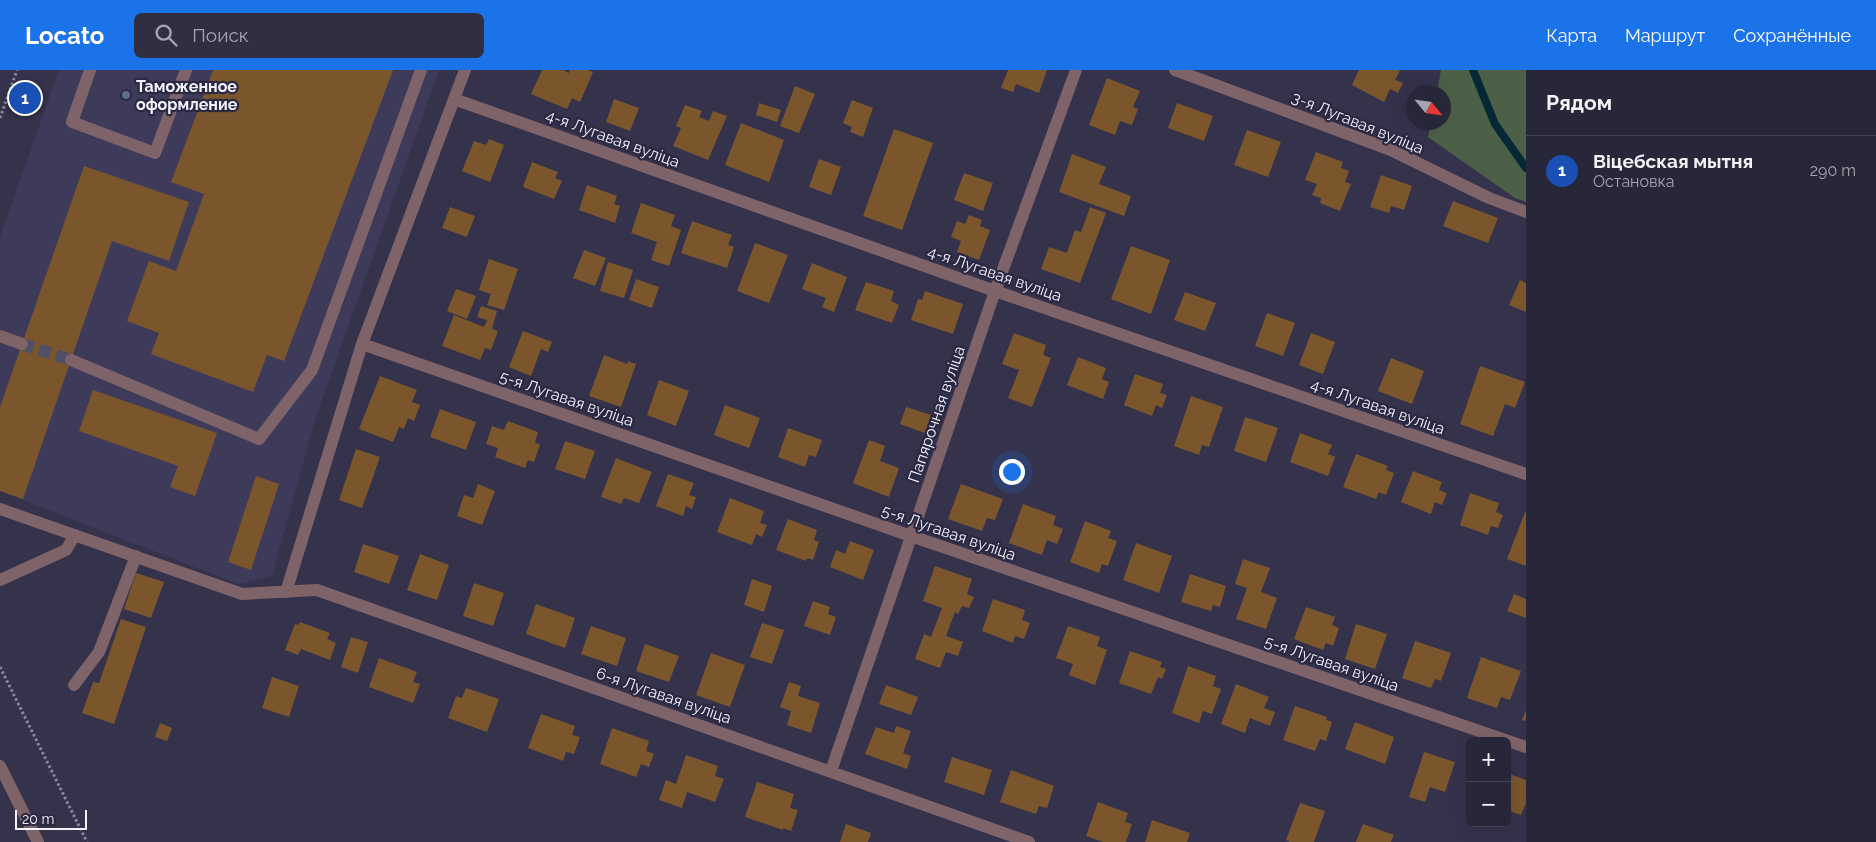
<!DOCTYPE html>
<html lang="ru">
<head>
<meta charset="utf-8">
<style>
	:root { --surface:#282639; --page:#302e41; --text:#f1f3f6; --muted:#a5a5ae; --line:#444353; --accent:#1a73e8 }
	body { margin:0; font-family:Raleway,sans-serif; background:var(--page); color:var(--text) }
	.controls { position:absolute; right:15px; bottom:15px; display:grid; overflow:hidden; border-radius:8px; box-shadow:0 5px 20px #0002 }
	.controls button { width:45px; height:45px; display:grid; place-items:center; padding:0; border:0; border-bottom:1px solid var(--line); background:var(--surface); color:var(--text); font:25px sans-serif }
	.compass { position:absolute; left:1406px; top:15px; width:45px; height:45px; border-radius:50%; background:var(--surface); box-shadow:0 5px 20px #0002; rotate:119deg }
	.scale { position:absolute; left:15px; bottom:12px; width:72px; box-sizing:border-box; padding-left:5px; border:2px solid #f2f2ff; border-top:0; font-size:14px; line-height:18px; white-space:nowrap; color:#f2f2ff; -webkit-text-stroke:4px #2b2841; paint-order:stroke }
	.you { position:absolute; left:1011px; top:401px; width:18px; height:18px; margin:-12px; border:4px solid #fff; border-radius:50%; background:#1a73e8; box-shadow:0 0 0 8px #1a73e833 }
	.badge { display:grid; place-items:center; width:32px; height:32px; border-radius:50%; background:var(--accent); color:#fff; font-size:16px; font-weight:700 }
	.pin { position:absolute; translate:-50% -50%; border:2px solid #fff; box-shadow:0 1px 5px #0006 }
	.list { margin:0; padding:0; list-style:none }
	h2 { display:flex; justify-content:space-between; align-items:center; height:65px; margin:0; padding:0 20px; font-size:21px }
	h2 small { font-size:16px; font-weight:400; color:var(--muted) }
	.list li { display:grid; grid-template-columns:32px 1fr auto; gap:15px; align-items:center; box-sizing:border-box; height:70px; padding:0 20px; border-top:1px solid var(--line) }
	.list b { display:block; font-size:19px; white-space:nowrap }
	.list p { margin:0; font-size:16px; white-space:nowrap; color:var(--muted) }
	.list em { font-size:16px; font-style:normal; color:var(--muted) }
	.icon { flex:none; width:28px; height:28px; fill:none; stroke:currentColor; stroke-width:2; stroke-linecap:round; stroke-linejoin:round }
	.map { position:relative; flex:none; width:1526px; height:772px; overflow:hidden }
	header { display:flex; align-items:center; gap:30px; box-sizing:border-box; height:70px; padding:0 25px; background:var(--accent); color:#fff }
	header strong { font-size:24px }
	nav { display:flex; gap:28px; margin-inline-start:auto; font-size:18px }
	.search { width:350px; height:45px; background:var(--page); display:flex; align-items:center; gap:12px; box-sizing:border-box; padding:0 18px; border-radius:8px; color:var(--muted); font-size:19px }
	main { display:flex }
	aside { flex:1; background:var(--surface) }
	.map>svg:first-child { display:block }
	.built { fill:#3e3a5a }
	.green { fill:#4c6047 }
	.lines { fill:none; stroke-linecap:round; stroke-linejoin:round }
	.stream { stroke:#042834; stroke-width:8 }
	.building { fill:#7b562d }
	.minor-tunnel { stroke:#514f67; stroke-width:12; stroke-dasharray:12 6; stroke-linecap:butt }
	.path { stroke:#8a889d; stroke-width:3; stroke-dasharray:2.5 2.5; stroke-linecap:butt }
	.minor { stroke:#7e6469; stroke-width:12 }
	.service-dot { fill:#5c6f8a; stroke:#2b2841; stroke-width:2 }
	.labels { text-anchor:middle; stroke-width:4.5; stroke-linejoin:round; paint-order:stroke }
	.poi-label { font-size:16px; font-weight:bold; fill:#f2f2ff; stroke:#2b2841; text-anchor:start }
	.street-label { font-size:16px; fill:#f2f2ff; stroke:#2b2841 }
</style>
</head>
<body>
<header>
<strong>Locato</strong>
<div class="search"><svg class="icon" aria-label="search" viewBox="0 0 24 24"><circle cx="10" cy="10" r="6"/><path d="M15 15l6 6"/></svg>Поиск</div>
<nav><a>Карта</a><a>Маршрут</a><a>Сохранённые</a></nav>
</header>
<main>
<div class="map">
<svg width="1526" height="772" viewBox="0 0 1526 772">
	<rect width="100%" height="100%" fill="#35324c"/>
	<!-- built -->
	<path class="built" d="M 59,0 L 439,0 L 315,350 L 272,506 L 238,514 L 0,421 L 0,167 Z"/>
	<!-- green -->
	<path class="green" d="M 1441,0 L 1526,0 L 1526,132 L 1515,128 L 1428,67 L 1431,53 L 1444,52 L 1444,22 L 1437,22 Z"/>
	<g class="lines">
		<!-- stream -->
		<path class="stream" d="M 1473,0 L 1495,54 L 1526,98"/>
	</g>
	<!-- building -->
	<path class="building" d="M 213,0 L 393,0 L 284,291 L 267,285 L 253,322 L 151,284 L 159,263 L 127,251 L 149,191 L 176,201 L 204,124 L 171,112 Z
		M 542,0 L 563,0 L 569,3 L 570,0 L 588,0 L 593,2 L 580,32 L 572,28 L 567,39 L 531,24 Z
		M 1008,0 L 1047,0 L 1039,23 L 1016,14 L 1013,22 L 1001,18 Z
		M 1359,0 L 1400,0 L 1395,10 L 1403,13 L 1398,23 L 1390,19 L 1384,32 L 1352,15 Z
		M 1107,8 L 1140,21 L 1133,37 L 1138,39 L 1132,55 L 1120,51 L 1115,65 L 1089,55 Z
		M 795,16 L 815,24 L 799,63 L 780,56 Z
		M 614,29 L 639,38 L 630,61 L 606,52 Z
		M 852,30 L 873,38 L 863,67 L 850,62 L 852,57 L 843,53 Z
		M 759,33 L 781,40 L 777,52 L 756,45 Z
		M 1177,33 L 1213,46 L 1204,71 L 1168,58 Z
		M 685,35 L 702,41 L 699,47 L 709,51 L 713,41 L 727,46 L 708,90 L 673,76 L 681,58 L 676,56 Z
		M 741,53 L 784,70 L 769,112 L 725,95 Z
		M 894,59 L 933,73 L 902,160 L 863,146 Z
		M 1247,60 L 1281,72 L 1268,107 L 1234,95 Z
		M 489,69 L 504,75 L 490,112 L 462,101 L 474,71 L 486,75 Z
		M 1316,82 L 1343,92 L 1341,98 L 1349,101 L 1345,112 L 1351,114 L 1340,141 L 1320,133 L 1321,128 L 1312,125 L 1317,114 L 1305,110 Z
		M 1072,84 L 1106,97 L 1099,114 L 1131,126 L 1124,146 L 1059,122 Z
		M 819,89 L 841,97 L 831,125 L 809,117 Z
		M 532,92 L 558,102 L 555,108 L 562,111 L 554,129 L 523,117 Z
		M 84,96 L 189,132 L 169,191 L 112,171 L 23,429 L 0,421 L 0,337 Z
		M 964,103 L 993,113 L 983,141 L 954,130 Z
		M 1381,105 L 1412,116 L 1404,140 L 1391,136 L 1389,143 L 1370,137 Z
		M 587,115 L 617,126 L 614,134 L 620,136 L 615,153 L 579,140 Z
		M 1453,131 L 1498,148 L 1488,173 L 1443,156 Z
		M 641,133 L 675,145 L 671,156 L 681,160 L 669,196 L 651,190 L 657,172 L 631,163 Z
		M 450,137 L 475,146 L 467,167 L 442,158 Z
		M 1090,137 L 1106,143 L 1080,213 L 1041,199 L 1049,177 L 1067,183 L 1075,160 L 1081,162 Z
		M 969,145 L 982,150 L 980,156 L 990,160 L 979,190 L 957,182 L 961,171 L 951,167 L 957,151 L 965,154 Z
		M 692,151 L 732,165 L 728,175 L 734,177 L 727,198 L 681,183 Z
		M 755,173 L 788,185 L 769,233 L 737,221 Z
		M 1131,176 L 1170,190 L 1151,244 L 1111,229 Z
		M 584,180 L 606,188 L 595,216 L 573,208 Z
		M 489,189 L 518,199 L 504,240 L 487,235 L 491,224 L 479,220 Z
		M 608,192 L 633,200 L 624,228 L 600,221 Z
		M 812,193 L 847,207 L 834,242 L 822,237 L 826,228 L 802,219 Z
		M 636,209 L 659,217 L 652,238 L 629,230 Z
		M 1520,210 L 1526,213 L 1526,242 L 1509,235 Z
		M 866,212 L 894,221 L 891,231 L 899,235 L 892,253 L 855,240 Z
		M 456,219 L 476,226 L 467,249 L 447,241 Z
		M 925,221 L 963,234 L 953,264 L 911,250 L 918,229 L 922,230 Z
		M 1185,222 L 1216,233 L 1205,261 L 1174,250 Z
		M 481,236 L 497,241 L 492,259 L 498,261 L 491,280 L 485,278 L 480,290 L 442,276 L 454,245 L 484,257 L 487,250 L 477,247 Z
		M 1267,243 L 1295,253 L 1283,286 L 1255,276 Z
		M 523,261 L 552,272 L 548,282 L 541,279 L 531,306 L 509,297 Z
		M 1014,263 L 1046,275 L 1043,285 L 1051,288 L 1032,337 L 1008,328 L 1019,300 L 1002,294 Z
		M 1311,263 L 1335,272 L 1323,304 L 1299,295 Z
		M 604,285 L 627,294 L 628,291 L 636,294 L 621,337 L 589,326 Z
		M 1078,287 L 1106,298 L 1102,309 L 1109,312 L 1103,329 L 1067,315 Z
		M 1391,288 L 1424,301 L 1412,334 L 1378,321 Z
		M 1480,296 L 1525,312 L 1515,338 L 1505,334 L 1493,366 L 1460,354 Z
		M 1135,304 L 1163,314 L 1160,323 L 1167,325 L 1162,338 L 1156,335 L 1152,346 L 1124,335 Z
		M 380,306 L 417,320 L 412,332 L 420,335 L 414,351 L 408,348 L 404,359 L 399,357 L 393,372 L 359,359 Z
		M 659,310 L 689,321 L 676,356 L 647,345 Z
		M 93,320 L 217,363 L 195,426 L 170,417 L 178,396 L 79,361 Z
		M 1191,326 L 1223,337 L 1209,377 L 1202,375 L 1199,385 L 1174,376 Z
		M 725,335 L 760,348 L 749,378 L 714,365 Z
		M 906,337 L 931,345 L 925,363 L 900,354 Z
		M 440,339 L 476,352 L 466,380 L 430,367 Z
		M 1245,347 L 1278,358 L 1266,392 L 1234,381 Z
		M 508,351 L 538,362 L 535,373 L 540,374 L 534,392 L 528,390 L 525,398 L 495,387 L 498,378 L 486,374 L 492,356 L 504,360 Z
		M 788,358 L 822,370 L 816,387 L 809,385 L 805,397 L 778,387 Z
		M 1300,363 L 1332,375 L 1328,384 L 1335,387 L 1328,406 L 1290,392 Z
		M 869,370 L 885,376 L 880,391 L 899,398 L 889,427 L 853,413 Z
		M 565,371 L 595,381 L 585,409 L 555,399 Z
		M 356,379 L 380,387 L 362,438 L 339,430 Z
		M 1356,384 L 1388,396 L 1386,400 L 1394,403 L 1386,425 L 1379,422 L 1376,429 L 1343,417 Z
		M 616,388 L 652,402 L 639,433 L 624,428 L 621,434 L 601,427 Z
		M 1413,401 L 1442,412 L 1439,420 L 1447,423 L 1442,435 L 1435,432 L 1431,444 L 1401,432 Z
		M 668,404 L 694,413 L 689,425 L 696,427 L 692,439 L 686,436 L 683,446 L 656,436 Z
		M 256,406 L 279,414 L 251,500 L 228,492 Z
		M 478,414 L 495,421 L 482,455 L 457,446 L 464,425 L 473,428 Z
		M 961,414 L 1003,429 L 995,450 L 987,448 L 982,461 L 948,449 Z
		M 1470,423 L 1499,433 L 1496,442 L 1503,445 L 1498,458 L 1491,456 L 1488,465 L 1460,455 Z
		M 730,428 L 764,441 L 760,453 L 767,455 L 762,467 L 756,464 L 752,475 L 717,462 Z
		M 1023,434 L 1056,446 L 1053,455 L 1063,459 L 1057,474 L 1047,470 L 1042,485 L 1009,473 Z
		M 1525,442 L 1526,442 L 1526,496 L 1507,489 Z
		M 788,449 L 817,460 L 814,470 L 819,472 L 813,490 L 807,488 L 806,491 L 776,480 Z
		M 1085,451 L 1111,461 L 1108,468 L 1117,471 L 1108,496 L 1102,494 L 1099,503 L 1070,492 Z
		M 850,471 L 874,480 L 863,510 L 830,497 L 836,480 L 845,484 Z
		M 1136,473 L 1172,486 L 1159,523 L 1123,510 Z
		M 363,474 L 399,486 L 389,514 L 354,502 Z
		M 420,484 L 449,495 L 437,530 L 407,520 Z
		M 1243,489 L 1270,498 L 1261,522 L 1277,528 L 1266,559 L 1236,549 L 1247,518 L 1235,514 Z
		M 935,496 L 972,509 L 967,524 L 974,527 L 969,538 L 962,536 L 958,544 L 955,542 L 946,566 L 963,572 L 958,586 L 946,582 L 940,598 L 915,589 L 924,564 L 931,567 L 942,538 L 923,531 Z
		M 136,503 L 164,512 L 151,548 L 124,539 Z
		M 1190,504 L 1226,516 L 1220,537 L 1213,535 L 1211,541 L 1181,532 Z
		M 752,509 L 772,516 L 764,542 L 744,535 Z
		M 474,513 L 504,523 L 493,556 L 463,546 Z
		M 1514,524 L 1526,529 L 1526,548 L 1507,541 Z
		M 993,529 L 1025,540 L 1022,550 L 1030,553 L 1024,569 L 1015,566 L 1013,573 L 982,561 Z
		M 813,531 L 830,537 L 828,544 L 836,547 L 830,565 L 804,556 Z
		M 536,534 L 575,548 L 565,578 L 526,564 Z
		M 1306,537 L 1335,547 L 1332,555 L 1339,558 L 1333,576 L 1326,573 L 1323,580 L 1294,569 Z
		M 121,549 L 146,557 L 114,654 L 82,643 L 93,612 L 99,613 Z
		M 300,552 L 330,563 L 327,569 L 336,573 L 330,590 L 301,579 L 298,585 L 285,580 L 295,554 L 298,555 Z
		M 762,553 L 784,560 L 772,594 L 750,587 Z
		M 1356,554 L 1387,564 L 1375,599 L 1345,589 Z
		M 591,556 L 626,568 L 617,596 L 581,584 Z
		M 1068,556 L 1100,567 L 1097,576 L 1107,580 L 1095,615 L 1069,605 L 1073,594 L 1056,588 Z
		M 351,567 L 368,572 L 358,603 L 341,597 Z
		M 1415,571 L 1451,583 L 1441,611 L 1435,609 L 1431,618 L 1402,608 Z
		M 645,574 L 679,586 L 669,612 L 636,601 Z
		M 1130,581 L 1162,592 L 1160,597 L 1166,599 L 1162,609 L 1158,607 L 1151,624 L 1119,613 Z
		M 711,583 L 745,595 L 730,637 L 696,625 Z
		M 1481,587 L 1521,601 L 1510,630 L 1501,627 L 1497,638 L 1467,628 Z
		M 379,588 L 417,602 L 413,612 L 420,614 L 413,633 L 369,617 Z
		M 1188,596 L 1216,606 L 1213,616 L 1221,619 L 1212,644 L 1203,641 L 1199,653 L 1172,643 Z
		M 272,607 L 299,616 L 289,647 L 262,638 Z
		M 789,612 L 801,616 L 798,626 L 820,633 L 811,663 L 787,655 L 791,641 L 780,637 Z
		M 1236,614 L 1269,627 L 1264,638 L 1275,642 L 1270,656 L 1250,648 L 1245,663 L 1221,654 Z
		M 886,615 L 918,627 L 911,645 L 879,634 Z
		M 466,618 L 499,629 L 487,662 L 448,648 L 456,626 L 462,628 Z
		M 1295,636 L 1327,647 L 1326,650 L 1332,652 L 1326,671 L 1320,669 L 1315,681 L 1283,670 Z
		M 1526,640 L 1526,651 L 1522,650 Z
		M 541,644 L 575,656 L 572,665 L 580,667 L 574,684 L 566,682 L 563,691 L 528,678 Z
		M 1355,652 L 1394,667 L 1385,694 L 1345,679 Z
		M 160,653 L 172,658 L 167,671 L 155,667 Z
		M 896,656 L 911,661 L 903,683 L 911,686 L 907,699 L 865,684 L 876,657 L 894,663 Z
		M 612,658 L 649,671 L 646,681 L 654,684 L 649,697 L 641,694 L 636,707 L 600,694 Z
		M 1424,682 L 1455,692 L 1445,722 L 1430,717 L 1425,732 L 1409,727 Z
		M 686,685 L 718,696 L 715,706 L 724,709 L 715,732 L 687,722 L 682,738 L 659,730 L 666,710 L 676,714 Z
		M 952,687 L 992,700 L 984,725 L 944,712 Z
		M 1011,700 L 1054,716 L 1047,738 L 1039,736 L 1036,744 L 1000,732 Z
		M 1507,703 L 1526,710 L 1526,733 L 1521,745 L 1507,740 Z
		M 757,712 L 794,724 L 790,738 L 798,740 L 791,761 L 783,758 L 783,760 L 745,747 Z
		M 1098,732 L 1128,743 L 1125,752 L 1132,754 L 1126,772 L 1103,772 L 1086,766 Z
		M 1300,733 L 1325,741 L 1314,772 L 1290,772 L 1286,770 Z
		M 1152,750 L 1190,763 L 1187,772 L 1145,772 Z
		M 846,754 L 871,763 L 868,772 L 840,772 Z
		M 1363,754 L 1394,765 L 1391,772 L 1356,772 Z"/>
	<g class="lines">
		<!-- minor-tunnel -->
		<path class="minor-tunnel" d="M 22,274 L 71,290"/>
		<!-- path -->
		<path class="path" d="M 0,48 L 17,0
			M 0,597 L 87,772"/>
		<!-- minor -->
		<path class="minor" d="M 90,0 L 72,52 L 155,83 L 186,0
			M 1175,0 L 1391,80 L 1489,128 L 1526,142
			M 454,29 L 995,221 L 1526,404
			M 0,266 L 22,274
			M 362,274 L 911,466 L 1526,677
			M 71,290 L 259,369 L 312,300 L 421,0
			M 0,439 L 242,524 L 317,520 L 1029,772
			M 0,510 L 66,480 L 75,465
			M 286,522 L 362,274 L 465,0
			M 74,615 L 99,582 L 136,486
			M 0,696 L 38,772
			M 831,701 L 995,221 L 1076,0"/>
	</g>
	<!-- markers -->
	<circle class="service-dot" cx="126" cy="25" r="5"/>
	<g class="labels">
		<!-- poi labels -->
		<g class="poi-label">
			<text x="136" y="22">Таможенное<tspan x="136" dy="18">оформление</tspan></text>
		</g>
		<!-- street labels -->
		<g class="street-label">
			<text transform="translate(1358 52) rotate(22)" y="6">3-я Лугавая вуліца</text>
			<text transform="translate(613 68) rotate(20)" y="6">4-я Лугавая вуліца</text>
			<text transform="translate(995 203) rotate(19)" y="6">4-я Лугавая вуліца</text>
			<text transform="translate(567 328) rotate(19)" y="6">5-я Лугавая вуліца</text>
			<text transform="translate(1378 336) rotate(19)" y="6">4-я Лугавая вуліца</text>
			<text transform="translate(936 344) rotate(-71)" y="6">Папярочная вуліца</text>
			<text transform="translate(949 462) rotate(19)" y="6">5-я Лугавая вуліца</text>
			<text transform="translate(1332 593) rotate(19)" y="6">5-я Лугавая вуліца</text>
			<text transform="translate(664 625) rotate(19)" y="6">6-я Лугавая вуліца</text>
		</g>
	</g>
</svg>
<div class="controls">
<button>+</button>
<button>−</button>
</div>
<svg class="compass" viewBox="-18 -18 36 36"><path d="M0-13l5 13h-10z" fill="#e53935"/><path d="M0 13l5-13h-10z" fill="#a5a5ae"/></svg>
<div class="scale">20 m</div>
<div class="you"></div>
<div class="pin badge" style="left:25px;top:28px;background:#1a4fb4">1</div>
</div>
<aside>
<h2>Рядом<small></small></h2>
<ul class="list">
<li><span class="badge" style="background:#1a4fb4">1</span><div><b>Віцебская мытня</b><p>Остановка</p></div><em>290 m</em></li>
</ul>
</aside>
</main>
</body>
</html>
